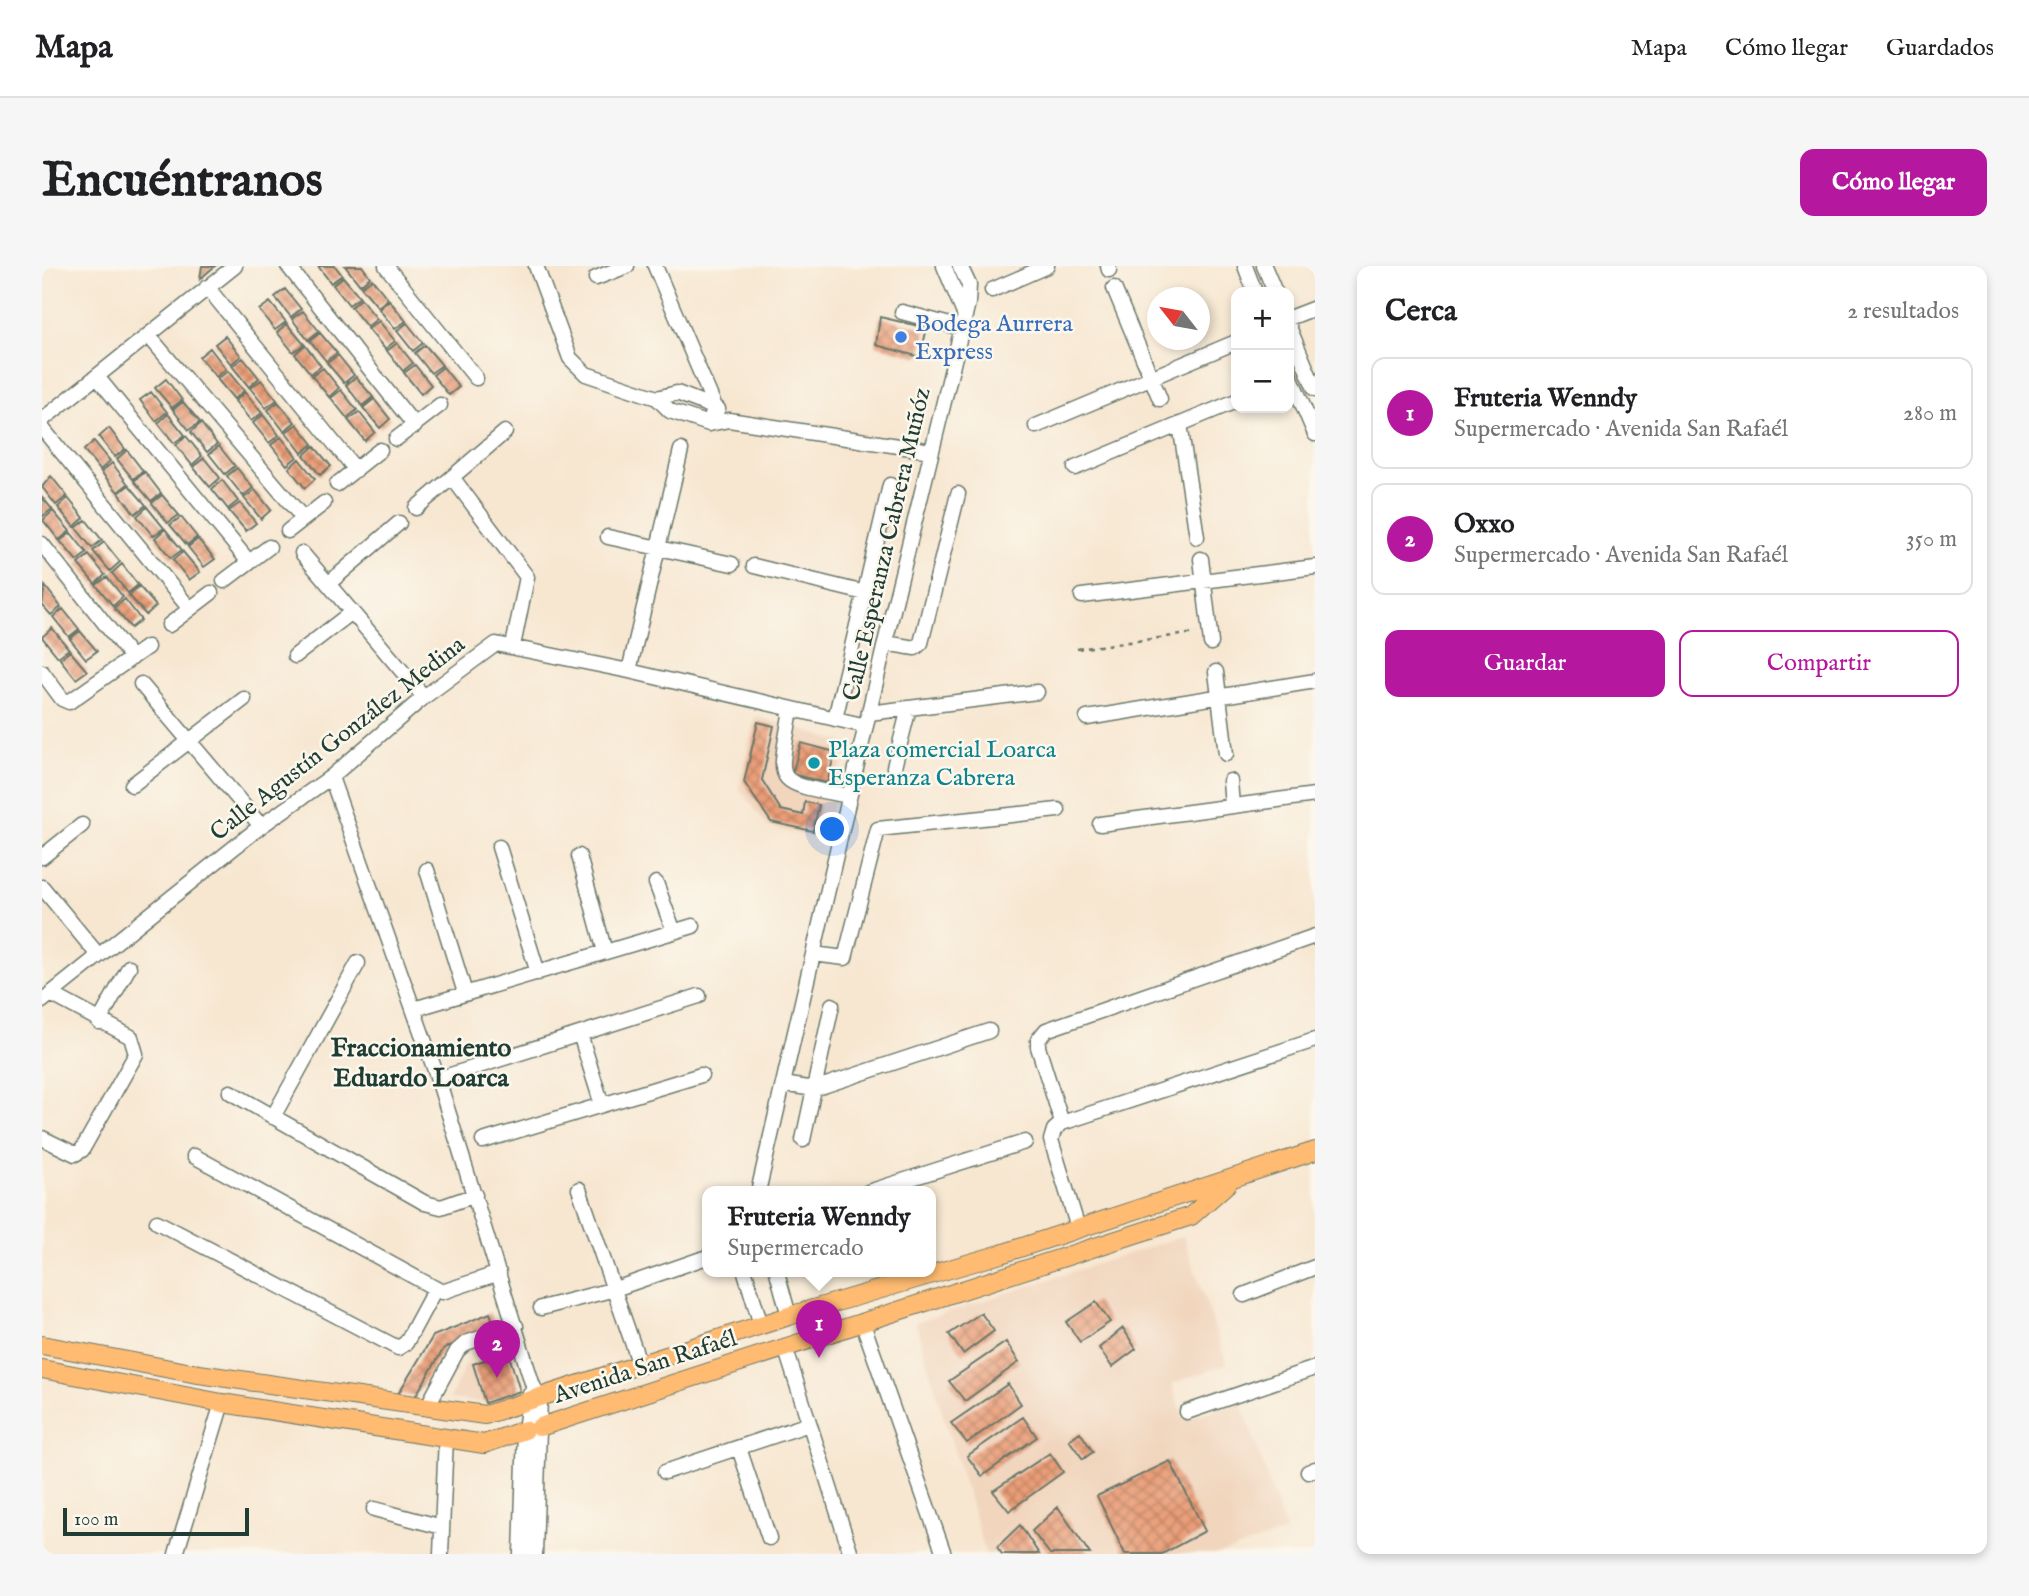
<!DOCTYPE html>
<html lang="es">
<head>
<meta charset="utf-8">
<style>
	:root { --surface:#fff; --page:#f6f6f6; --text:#202124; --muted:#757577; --line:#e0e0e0; --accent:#b5179e }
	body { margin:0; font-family:"IM FELL English",serif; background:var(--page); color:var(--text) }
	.controls { position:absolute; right:21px; top:21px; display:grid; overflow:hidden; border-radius:14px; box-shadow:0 4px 10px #0003 }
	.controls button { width:63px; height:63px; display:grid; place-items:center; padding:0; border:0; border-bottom:2px solid var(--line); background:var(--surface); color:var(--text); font:35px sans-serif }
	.compass { position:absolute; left:1105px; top:21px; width:63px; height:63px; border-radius:50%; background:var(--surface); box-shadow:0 4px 10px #0003; rotate:301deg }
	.scale { position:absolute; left:21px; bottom:18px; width:186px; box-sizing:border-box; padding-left:7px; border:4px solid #1f3d34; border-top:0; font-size:19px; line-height:24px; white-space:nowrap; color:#1f3d34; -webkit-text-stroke:5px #fbf7ec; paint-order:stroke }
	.you { position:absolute; left:791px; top:564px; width:24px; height:24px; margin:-18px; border:5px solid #fff; border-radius:50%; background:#1a73e8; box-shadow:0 0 0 10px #1a73e833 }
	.badge { display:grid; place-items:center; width:46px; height:46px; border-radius:50%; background:var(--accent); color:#fff; font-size:23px; font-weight:700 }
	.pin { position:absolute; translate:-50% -58px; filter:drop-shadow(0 2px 4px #0008) }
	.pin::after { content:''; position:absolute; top:37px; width:24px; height:21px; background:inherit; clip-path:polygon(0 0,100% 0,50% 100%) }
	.popup { position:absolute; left:660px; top:920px; width:234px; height:91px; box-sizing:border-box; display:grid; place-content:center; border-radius:14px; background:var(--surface); filter:drop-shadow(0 2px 5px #0005); font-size:23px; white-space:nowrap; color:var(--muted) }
	.popup b { font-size:26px; color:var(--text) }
	.popup::after { content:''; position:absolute; left:50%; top:100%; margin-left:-14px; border:14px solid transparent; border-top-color:var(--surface) }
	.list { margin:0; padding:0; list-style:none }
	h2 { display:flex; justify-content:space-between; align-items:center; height:91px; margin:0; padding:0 28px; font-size:30px }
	h2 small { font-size:23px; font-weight:400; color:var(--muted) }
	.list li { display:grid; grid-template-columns:46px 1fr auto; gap:21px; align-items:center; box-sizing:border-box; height:112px; margin:0 14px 14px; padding:0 14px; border:2px solid var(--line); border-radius:14px }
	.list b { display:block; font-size:26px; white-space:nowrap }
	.list p { margin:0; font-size:23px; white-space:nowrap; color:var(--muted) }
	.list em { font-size:23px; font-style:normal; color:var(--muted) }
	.actions { display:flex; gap:14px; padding:21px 28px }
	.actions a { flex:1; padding:16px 0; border:2px solid var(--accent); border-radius:14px; text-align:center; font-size:24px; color:var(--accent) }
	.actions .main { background:var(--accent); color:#fff }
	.map { position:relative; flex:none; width:1273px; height:1288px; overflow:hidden; border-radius:14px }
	header { display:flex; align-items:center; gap:42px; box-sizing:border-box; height:98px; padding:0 35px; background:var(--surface); border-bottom:2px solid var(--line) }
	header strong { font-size:33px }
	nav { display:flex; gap:38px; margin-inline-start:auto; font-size:24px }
	.intro { display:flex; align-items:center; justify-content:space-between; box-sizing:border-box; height:168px; padding:0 42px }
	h1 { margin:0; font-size:49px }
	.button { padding:18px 32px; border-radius:14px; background:var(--accent); color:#fff; font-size:24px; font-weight:700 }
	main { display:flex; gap:42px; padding:0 42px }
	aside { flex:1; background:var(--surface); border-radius:14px; box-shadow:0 4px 10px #0003 }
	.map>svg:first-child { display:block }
	.built { fill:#f1d5bd }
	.building { fill:url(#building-cross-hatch) }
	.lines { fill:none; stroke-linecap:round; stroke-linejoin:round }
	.minor-casing { stroke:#6b786b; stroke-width:17 }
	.major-casing { stroke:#6b786b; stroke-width:20 }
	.path { stroke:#6b786b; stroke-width:2.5; stroke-dasharray:5 5; stroke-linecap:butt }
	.minor { stroke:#fff; stroke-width:14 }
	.major { stroke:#ffbb71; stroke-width:18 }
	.shop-dot { fill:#3f7fe0; stroke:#fbf7ec; stroke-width:2.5 }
	.culture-dot { fill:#0f9aa8; stroke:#fbf7ec; stroke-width:2.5 }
	.labels { text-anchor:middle; stroke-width:5; stroke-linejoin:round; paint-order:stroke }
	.shop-label { font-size:24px; fill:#366cbe; stroke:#fbf7ec; text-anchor:start }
	.street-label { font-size:24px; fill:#1f3d34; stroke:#fbf7ec }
	.culture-label { font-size:24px; fill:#0d838f; stroke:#fbf7ec; text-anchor:start }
	.neighbourhood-label { font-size:26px; font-weight:bold; fill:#1f3d34; stroke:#fbf7ec }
</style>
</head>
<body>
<header>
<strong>Mapa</strong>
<nav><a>Mapa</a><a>Cómo llegar</a><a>Guardados</a></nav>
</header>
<div class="intro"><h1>Encuéntranos</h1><a class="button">Cómo llegar</a></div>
<main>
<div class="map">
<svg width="1273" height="1288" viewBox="0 0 1273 1288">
	<defs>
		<pattern id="building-cross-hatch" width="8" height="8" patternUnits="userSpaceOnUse" patternTransform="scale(1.75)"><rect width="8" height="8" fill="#ea9d77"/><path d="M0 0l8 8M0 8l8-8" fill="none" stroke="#bd8162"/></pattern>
	</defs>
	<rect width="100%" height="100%" fill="#fbf7ec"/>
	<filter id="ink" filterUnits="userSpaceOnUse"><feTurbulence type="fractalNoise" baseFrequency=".0143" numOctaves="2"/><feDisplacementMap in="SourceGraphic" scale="14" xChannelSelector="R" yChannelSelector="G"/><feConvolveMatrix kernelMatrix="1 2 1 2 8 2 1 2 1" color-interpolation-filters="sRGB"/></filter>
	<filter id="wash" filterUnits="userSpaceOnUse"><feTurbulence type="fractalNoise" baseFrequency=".00686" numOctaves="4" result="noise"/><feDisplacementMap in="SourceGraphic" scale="28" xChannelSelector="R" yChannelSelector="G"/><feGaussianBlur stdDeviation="1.57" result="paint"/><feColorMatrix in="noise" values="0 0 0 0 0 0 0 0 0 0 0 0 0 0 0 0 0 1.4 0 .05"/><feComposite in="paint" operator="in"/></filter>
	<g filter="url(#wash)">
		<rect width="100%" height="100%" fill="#f7e7d1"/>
		<!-- built -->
		<path class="built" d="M 713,450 L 804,477 L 783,575 L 726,560 L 697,522 Z
			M 1141,970 L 1185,1098 L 1130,1118 L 1142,1154 L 1199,1135 L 1244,1266 L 1177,1288 L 944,1288 L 873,1057 Z
			M 424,1097 L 431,1098 L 443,1137 L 408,1133 Z"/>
		<g id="blocks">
			<!-- building -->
			<path class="building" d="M 160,0 L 173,0 L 158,13 Z
				M 276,0 L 293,0 L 300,9 L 289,17 Z
				M 303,0 L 320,0 L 328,11 L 318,19 Z
				M 301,11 L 318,31 L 307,39 L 291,19 Z
				M 330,13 L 346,33 L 336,41 L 319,21 Z
				M 243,23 L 259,43 L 249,51 L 233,31 Z
				M 319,33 L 335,53 L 325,61 L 309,41 Z
				M 347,34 L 364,55 L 353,63 L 337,43 Z
				M 228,36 L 244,56 L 233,64 L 217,44 Z
				M 261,45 L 277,65 L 266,74 L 250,53 Z
				M 838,51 L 885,62 L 878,91 L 834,79 Z
				M 337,55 L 353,75 L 343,83 L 326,63 Z
				M 365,57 L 381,77 L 371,85 L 355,65 Z
				M 245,58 L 262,78 L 251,86 L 235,66 Z
				M 278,67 L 295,87 L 284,95 L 268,75 Z
				M 183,70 L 199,90 L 189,98 L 173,78 Z
				M 355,77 L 371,97 L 361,105 L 345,85 Z
				M 263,79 L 279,100 L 269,108 L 253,88 Z
				M 383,79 L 400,99 L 389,107 L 373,87 Z
				M 168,82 L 184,103 L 174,111 L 157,91 Z
				M 296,89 L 312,109 L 302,117 L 285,97 Z
				M 201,92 L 217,112 L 207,121 L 190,100 Z
				M 373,99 L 389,119 L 379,128 L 362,107 Z
				M 401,101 L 417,121 L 407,129 L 391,109 Z
				M 281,102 L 297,122 L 287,131 L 270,110 Z
				M 186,105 L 202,125 L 192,133 L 175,113 Z
				M 314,111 L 331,131 L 320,140 L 304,119 Z
				M 124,113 L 140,134 L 130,142 L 113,122 Z
				M 219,114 L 235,134 L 224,142 L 208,122 Z
				M 299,124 L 315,144 L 305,152 L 289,132 Z
				M 109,126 L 125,146 L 114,155 L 98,134 Z
				M 203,126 L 220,147 L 209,155 L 193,135 Z
				M 332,133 L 348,153 L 338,162 L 321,142 Z
				M 141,136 L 158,156 L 147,164 L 131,144 Z
				M 236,136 L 253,156 L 242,165 L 226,144 Z
				M 317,146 L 333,166 L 323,175 L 306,154 Z
				M 126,148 L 143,169 L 132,177 L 116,157 Z
				M 221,149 L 237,169 L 227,177 L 211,157 Z
				M 159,157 L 175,178 L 165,186 L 149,166 Z
				M 255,158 L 271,178 L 260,187 L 244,166 Z
				M 67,162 L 83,183 L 73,191 L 57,171 Z
				M 144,170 L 160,190 L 150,199 L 134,179 Z
				M 239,171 L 255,191 L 245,199 L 229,179 Z
				M 52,175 L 68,195 L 58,204 L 42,184 Z
				M 177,180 L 193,200 L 183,208 L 167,188 Z
				M 272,180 L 289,200 L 278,209 L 262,189 Z
				M 85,184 L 101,205 L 91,213 L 75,193 Z
				M 162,192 L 178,212 L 168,221 L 151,201 Z
				M 257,193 L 273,213 L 263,222 L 247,202 Z
				M 70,197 L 86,218 L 76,226 L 59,206 Z
				M 195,202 L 211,222 L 201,230 L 185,210 Z
				M 103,206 L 119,227 L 109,235 L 92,215 Z
				M 9,210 L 25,230 L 14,239 L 0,221 Z
				M 180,214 L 196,235 L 186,243 L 170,223 Z
				M 87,219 L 104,239 L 93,248 L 77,227 Z
				M 213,224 L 229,244 L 219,253 L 202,232 Z
				M 120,229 L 137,249 L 126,257 L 110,237 Z
				M 0,231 L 10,243 L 0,251 Z
				M 26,232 L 42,252 L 32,261 L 16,241 Z
				M 198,237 L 214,257 L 204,265 L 187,245 Z
				M 105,241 L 122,262 L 111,270 L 95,250 Z
				M 11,245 L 28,265 L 17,274 L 1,254 Z
				M 139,251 L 155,271 L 145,279 L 128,259 Z
				M 44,254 L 60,274 L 50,282 L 34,262 Z
				M 123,263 L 140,284 L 129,292 L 113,272 Z
				M 29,267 L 45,287 L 35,295 L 18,275 Z
				M 156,273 L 173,293 L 162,301 L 146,281 Z
				M 62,276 L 78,296 L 68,305 L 51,285 Z
				M 141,286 L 158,306 L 147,314 L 131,294 Z
				M 47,289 L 63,309 L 53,318 L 36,298 Z
				M 80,298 L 96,319 L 86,327 L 70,307 Z
				M 65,311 L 81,331 L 71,340 L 54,319 Z
				M 3,320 L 19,341 L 9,349 L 0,339 Z
				M 97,320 L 114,340 L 104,349 L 87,329 Z
				M 83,333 L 99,354 L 89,362 L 72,342 Z
				M 21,343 L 37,363 L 27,371 L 11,351 Z
				M 10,362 L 27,383 L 16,391 L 0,371 Z
				M 38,365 L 55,385 L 44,393 L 28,373 Z
				M 28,385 L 45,405 L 34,413 L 18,393 Z
				M 716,456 L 732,460 L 720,514 L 739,544 L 761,549 L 763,536 L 777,539 L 771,565 L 729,556 L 702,516 Z
				M 759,477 L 793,486 L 785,517 L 750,508 Z
				M 1054,1036 L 1068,1056 L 1038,1076 L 1024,1056 Z
				M 448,1047 L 454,1063 L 402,1082 L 373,1131 L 356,1128 L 391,1070 Z
				M 939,1047 L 952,1065 L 921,1088 L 907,1068 Z
				M 1081,1062 L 1094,1083 L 1070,1101 L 1057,1082 Z
				M 964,1076 L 977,1096 L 923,1135 L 907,1115 Z
				M 466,1086 L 478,1125 L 443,1137 L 431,1098 Z
				M 966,1118 L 979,1138 L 925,1177 L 909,1157 Z
				M 981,1151 L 995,1171 L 940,1210 L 925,1190 Z
				M 1038,1166 L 1051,1186 L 1041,1193 L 1027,1174 Z
				M 1008,1187 L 1021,1206 L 967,1245 L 951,1225 Z
				M 1128,1195 L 1163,1265 L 1120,1288 L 1083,1288 L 1055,1230 Z
				M 1016,1241 L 1048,1288 L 1008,1288 L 990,1265 Z
				M 978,1259 L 997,1288 L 960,1288 L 955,1281 Z"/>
		</g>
	</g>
	<g filter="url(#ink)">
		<use href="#blocks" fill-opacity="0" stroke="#6b786b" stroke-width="2"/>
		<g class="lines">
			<!-- minor casing -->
			<g class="minor-casing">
				<path id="minor" d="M 246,0 L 373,160
					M 344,0 L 434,112
					M 494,0 L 528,92 L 544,108 L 615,132 L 628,145 L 667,158 L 687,154 L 889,185
					M 613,0 L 673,141 L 667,158
					M 902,0 L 923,50
					M 1066,0 L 1067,4
					M 1203,0 L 1213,26
					M 1222,0 L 1233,26
					M 554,12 L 585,0
					M 165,21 L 314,204
					M 1072,22 L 1118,133
					M 950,24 L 1005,0
					M 860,46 L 919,62
					M 1247,52 L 1273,42
					M 1247,61 L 1273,123
					M 106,69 L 260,251
					M 1247,107 L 1273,168
					M 56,112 L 207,296
					M 615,132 L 635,127 L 676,143
					M 0,154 L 193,0
					M 1138,158 L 1155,271
					M 994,160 L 1194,76
					M 0,162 L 148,343
					M 354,173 L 398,139
					M 1033,202 L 1194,135
					M 410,211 L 485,311 L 471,380
					M 295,218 L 338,184
					M 374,242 L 463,166
					M 246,265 L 282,237
					M 566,271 L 690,298
					M 0,278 L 90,392
					M 260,287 L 382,431
					M 1159,293 L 1169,377
					M 712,300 L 823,327
					M 182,315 L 227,281
					M 286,318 L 357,257
					M 1040,330 L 1273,301
					M 127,359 L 169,327
					M 843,377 L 873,382 L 879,377 L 916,228
					M 253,390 L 310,346
					M 587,405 L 639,184
					M 0,406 L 20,433 L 27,436 L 105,381
					M 1174,406 L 1184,488
					M 99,418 L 219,560
					M 749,443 C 737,520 727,515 807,530
					M 827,447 L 995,426
					M 1045,452 L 1273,415
					M 793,453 L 848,219
					M 852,501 L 867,442
					M 289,511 L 396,813 L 491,1120 L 498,1131 L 493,1288
					M 1188,515 L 1190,540
					M 90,519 L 202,433
					M 1058,558 L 1273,529
					M 457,581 L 496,707
					M 537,590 L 563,686
					M 0,591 L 40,559
					M 385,604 L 423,727
					M 614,617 L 632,666
					M 0,621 L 56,689
					M 771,688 L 803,692 L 836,563 L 1016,544
					M 0,735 L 219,560 L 289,511 L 382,431 L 454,378 L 587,405 L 824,460
					M 372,743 L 651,660
					M 57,756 L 87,701
					M 538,768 L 560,839
					M 396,813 L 657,730
					M 741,818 L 772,823 L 947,765
					M 188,826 L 383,937 L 399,941 L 433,929
					M 231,851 L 316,697
					M 1020,857 L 996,781 L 996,774 L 1004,764 L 1273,670
					M 0,872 L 33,888 L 40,884 L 94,788 L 89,771 L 9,728
					M 761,874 L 790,739
					M 441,875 L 659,809
					M 152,890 L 400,1026 L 457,1007
					M 537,923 L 598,1099
					M 716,926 L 843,377 L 926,37 L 927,19 L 918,0
					M 826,926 L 983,876
					M 115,956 L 356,1082 L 364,1077 L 393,1023
					M 1036,962 L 1009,874 L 1012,864 L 1020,857 L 1273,774
					M 703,1006 L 719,1059
					M 735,1006 L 747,1050
					M 1202,1029 L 1273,1001
					M 499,1042 L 573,1023 L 665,991
					M 820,1055 L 902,1288
					M 743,1081 L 809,1288
					M 385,1141 L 415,1085 L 424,1077 L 474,1060
					M 1145,1146 L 1273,1102
					M 697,1182 L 727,1272
					M 623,1206 L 767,1158
					M 1266,1206 L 1273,1203
					M 332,1243 L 400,1261
					M 134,1288 L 180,1137
					M 399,1288 L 404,1171
					M 479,1288 L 483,1164 L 488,1128"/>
			</g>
			<!-- major casing -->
			<g class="major-casing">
				<path id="major" d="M 0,1079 L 150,1107 L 443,1149 L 747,1050 L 959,988 L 1273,885
					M 0,1103 L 180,1137 L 442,1178 L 483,1164
					M 498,1161 L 1149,950 L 1186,917"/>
			</g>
			<!-- path -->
			<path class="path" d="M 1035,383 L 1154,367"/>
			<!-- minor -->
			<use href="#minor" class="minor"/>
			<!-- major -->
			<use href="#major" class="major"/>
		</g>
	</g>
	<!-- markers -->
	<circle class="shop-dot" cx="859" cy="71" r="7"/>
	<circle class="culture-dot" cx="772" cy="497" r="7"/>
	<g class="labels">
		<!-- shop labels -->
		<g class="shop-label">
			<text x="873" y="65">Bodega Aurrera<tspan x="873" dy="28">Express</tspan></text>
		</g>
		<!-- street labels -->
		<g class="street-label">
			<text transform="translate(844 278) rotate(-77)" y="8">Calle Esperanza Cabrera Muñóz</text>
			<text transform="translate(295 472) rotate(-38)" y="8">Calle Agustín González Medina</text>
			<text transform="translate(603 1100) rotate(-18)" y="8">Avenida San Rafaél</text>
		</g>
		<!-- culture labels -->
		<g class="culture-label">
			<text x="786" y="491">Plaza comercial Loarca<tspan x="786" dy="28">Esperanza Cabrera</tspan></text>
		</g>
		<!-- neighbourhood labels -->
		<g class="neighbourhood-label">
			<text x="379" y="790">Fraccionamiento<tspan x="379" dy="30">Eduardo Loarca</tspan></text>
		</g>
	</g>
</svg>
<div class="controls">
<button>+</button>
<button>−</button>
</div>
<svg class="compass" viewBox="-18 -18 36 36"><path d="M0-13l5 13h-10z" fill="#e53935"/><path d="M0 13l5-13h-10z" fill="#757577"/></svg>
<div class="scale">100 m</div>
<div class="you"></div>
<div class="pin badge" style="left:777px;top:1092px">1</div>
<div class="popup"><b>Fruteria Wenndy</b>Supermercado</div>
<div class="pin badge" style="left:455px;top:1112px">2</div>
</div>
<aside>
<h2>Cerca<small>2 resultados</small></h2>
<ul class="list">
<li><span class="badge">1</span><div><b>Fruteria Wenndy</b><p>Supermercado · Avenida San Rafaél</p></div><em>280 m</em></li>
<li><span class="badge">2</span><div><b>Oxxo</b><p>Supermercado · Avenida San Rafaél</p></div><em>350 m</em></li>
</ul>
<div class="actions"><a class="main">Guardar</a><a>Compartir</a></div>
</aside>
</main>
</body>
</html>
